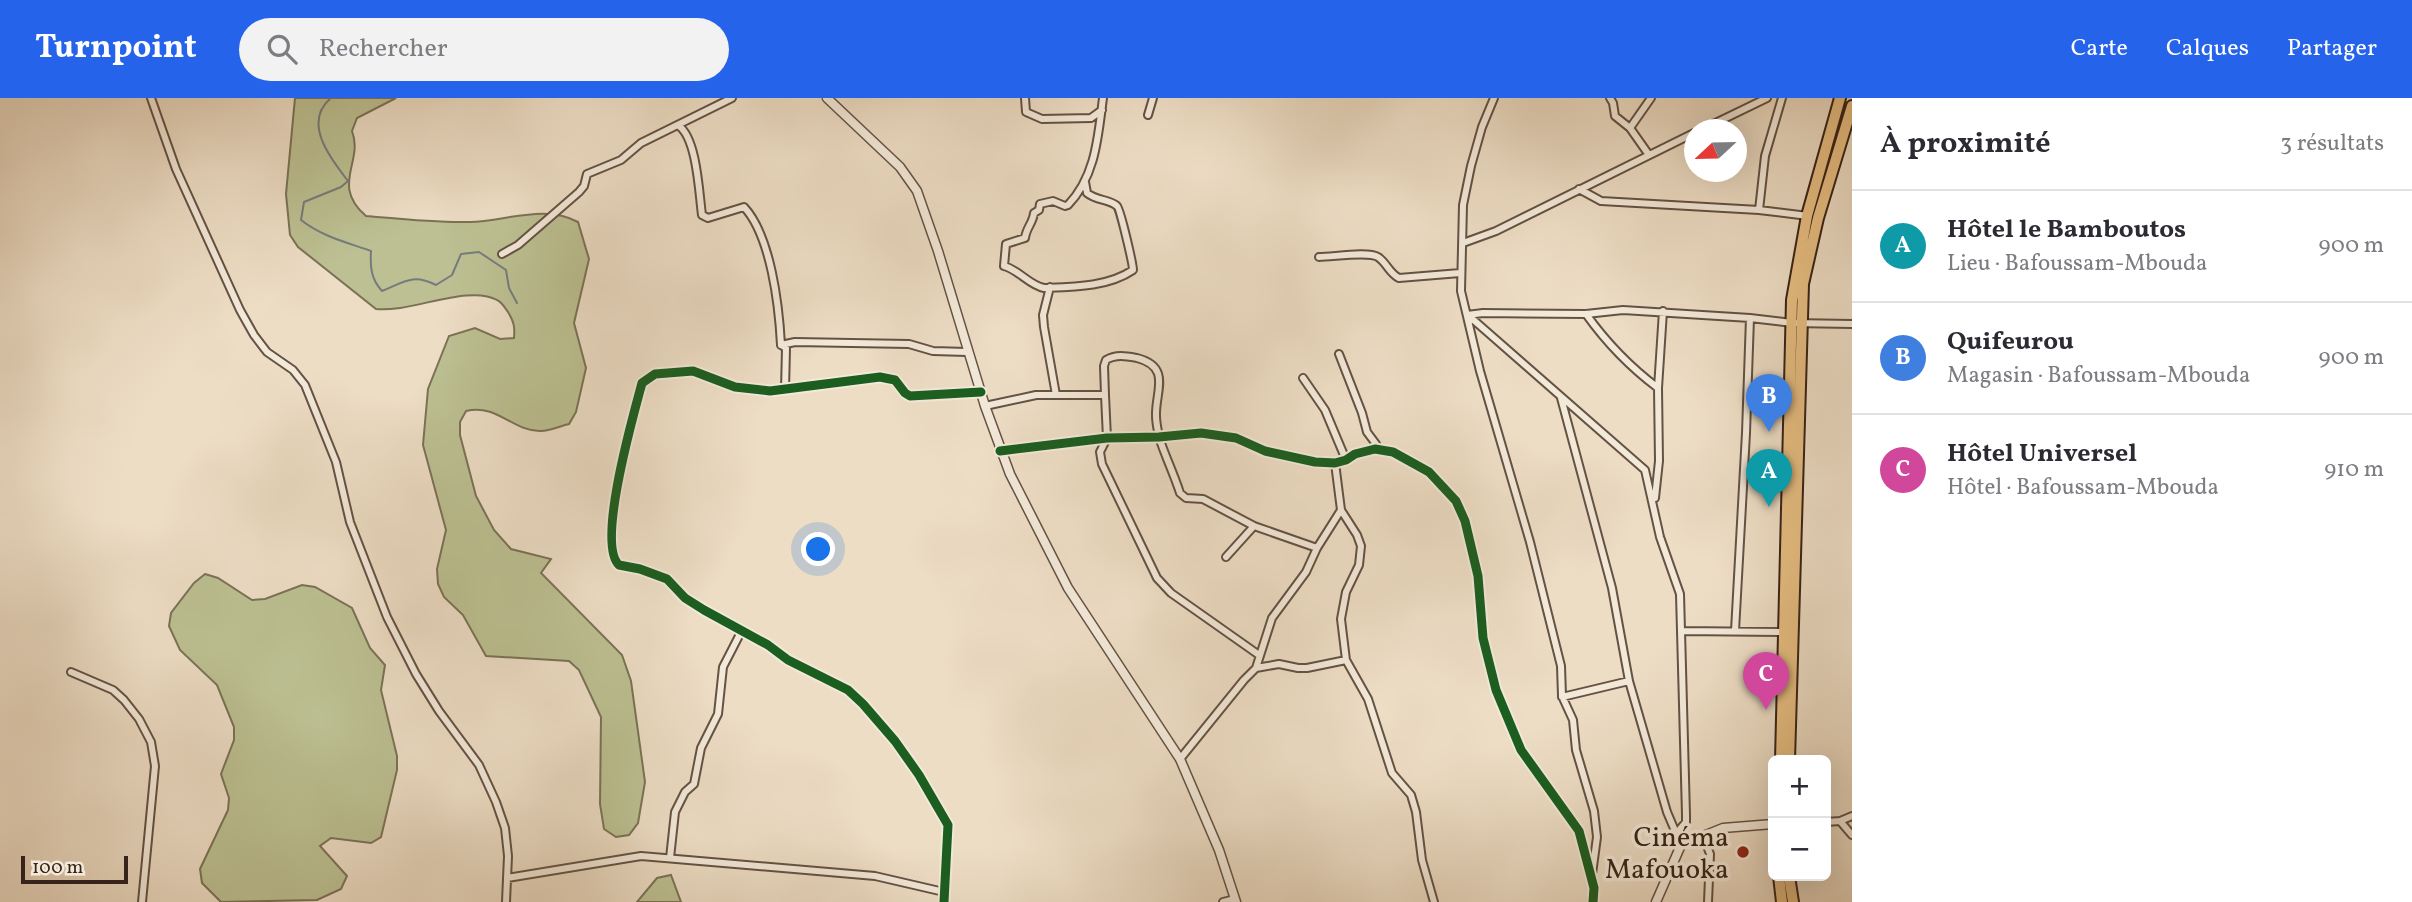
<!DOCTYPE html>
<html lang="fr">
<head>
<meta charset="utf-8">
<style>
	:root { --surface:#fff; --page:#f2f2f3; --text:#2b2b33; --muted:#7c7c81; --line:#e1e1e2; --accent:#2563eb }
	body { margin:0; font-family:Vollkorn,serif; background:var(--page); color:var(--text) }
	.controls { position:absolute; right:21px; bottom:21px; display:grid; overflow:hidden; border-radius:10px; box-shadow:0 7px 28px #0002 }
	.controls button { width:63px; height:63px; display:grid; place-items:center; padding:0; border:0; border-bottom:2px solid var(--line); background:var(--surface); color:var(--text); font:35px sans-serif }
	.compass { position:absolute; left:1684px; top:21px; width:63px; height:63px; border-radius:50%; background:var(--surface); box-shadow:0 7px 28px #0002; rotate:248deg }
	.scale { position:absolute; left:21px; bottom:18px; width:107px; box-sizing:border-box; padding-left:7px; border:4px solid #372319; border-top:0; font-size:19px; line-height:24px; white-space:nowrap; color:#372319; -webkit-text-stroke:5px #f3e9d9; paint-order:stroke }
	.you { position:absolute; left:819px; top:452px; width:24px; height:24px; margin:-18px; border:5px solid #fff; border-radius:50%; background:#1a73e8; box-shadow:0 0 0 10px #1a73e833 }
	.badge { display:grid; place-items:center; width:46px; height:46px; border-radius:50%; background:var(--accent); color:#fff; font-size:23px; font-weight:700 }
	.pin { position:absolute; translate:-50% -58px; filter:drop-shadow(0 2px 4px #0008) }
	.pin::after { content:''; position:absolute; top:37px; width:24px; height:21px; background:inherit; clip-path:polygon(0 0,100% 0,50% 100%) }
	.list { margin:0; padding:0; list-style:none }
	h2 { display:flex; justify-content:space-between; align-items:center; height:91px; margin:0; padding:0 28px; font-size:30px }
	h2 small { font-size:23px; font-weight:400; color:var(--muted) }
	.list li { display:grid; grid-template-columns:46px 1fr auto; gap:21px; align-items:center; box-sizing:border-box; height:112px; padding:0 28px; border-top:2px solid var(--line) }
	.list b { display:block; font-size:26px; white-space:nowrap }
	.list p { margin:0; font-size:23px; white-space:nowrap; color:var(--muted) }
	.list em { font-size:23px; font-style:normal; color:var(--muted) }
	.icon { flex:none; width:38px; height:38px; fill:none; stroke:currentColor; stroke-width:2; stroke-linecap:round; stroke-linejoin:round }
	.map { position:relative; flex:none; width:1852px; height:804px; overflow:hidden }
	header { display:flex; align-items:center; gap:42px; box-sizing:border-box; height:98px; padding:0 35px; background:var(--accent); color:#fff }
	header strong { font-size:33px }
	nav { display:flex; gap:38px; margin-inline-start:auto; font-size:24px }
	.search { width:490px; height:63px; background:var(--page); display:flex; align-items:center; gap:18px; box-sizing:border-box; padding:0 24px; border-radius:38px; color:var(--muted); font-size:26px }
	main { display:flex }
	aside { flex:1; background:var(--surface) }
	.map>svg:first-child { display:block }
	.green { fill:#bcc092; stroke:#7a7256; stroke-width:2 }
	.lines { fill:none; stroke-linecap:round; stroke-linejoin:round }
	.stream { stroke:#767c7d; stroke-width:2 }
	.minor-casing { stroke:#645244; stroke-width:10 }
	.tertiary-casing { stroke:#645244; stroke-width:11 }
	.trunk-casing { stroke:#372319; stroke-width:14 }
	.minor { stroke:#f3e9d9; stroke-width:6 }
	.tertiary { stroke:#f3e9d9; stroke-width:8 }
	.trunk { stroke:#e6be82; stroke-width:10 }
	.cycleway-casing { stroke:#f3e9d9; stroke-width:13 }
	.cycleway { stroke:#1b5e20; stroke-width:9 }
	.poi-dot { fill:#8f2418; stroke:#f3e9d9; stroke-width:2.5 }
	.labels { text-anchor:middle; stroke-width:7; stroke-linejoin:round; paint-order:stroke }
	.poi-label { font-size:28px; fill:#372319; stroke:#f3e9d9; text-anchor:end }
</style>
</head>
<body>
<header>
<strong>Turnpoint</strong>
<div class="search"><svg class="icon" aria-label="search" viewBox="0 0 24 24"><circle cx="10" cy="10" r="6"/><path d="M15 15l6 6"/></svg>Rechercher</div>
<nav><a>Carte</a><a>Calques</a><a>Partager</a></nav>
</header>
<main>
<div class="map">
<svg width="1852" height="804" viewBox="0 0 1852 804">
	<rect width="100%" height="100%" fill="#edddc5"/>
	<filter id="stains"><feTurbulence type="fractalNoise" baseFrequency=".00286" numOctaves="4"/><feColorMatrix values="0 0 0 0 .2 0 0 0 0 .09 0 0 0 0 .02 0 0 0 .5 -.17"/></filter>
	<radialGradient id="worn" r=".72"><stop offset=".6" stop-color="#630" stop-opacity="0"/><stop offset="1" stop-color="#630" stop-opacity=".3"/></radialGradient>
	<!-- green -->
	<path class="green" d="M 295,0 L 396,0 L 357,20 L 352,33 C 364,64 330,87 366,118 C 400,121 436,125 470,124 C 506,123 545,106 578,124 L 589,161 L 574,225 L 586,270 L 576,314 L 569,326 C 560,328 550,333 541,333 C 513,334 497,305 466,313 L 460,324 L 460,337 L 476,398 L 494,432 L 511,451 L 551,461 L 541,475 L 622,557 L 631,583 L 645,684 L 638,725 L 629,737 L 616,739 L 604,731 L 600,706 L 601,619 L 579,572 L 569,563 L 486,558 L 463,517 L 444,499 L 438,486 L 437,471 L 446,432 L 423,347 L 428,291 L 449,238 L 475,230 L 500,241 L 514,240 C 515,229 514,224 508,214 C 505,210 502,204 497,202 C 469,186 410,215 376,211 L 298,149 L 290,137 L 286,96 Z
		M 205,476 L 218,480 L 252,502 L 265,501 L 302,487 L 315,489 L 352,510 L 370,550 L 385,567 L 381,592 L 397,658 L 397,672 L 381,739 L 371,745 L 331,740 L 320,748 L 347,778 L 341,791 L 317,802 L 221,804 L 202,785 L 200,771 L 228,712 L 229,700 L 221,676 L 234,642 L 234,629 L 217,587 L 180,552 L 169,528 L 171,515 L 194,485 Z
		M 671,777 L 681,804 L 637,804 L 657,780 Z"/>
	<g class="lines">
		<!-- stream -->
		<path class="stream" d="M 331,0 C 302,24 330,60 348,83 L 341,89 L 304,104 L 301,122 C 323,139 346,144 371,153 C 370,169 371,181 382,193 C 404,184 413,175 436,187 L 452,177 L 461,156 L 479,154 L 506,172 L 509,190 L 517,205"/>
		<!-- minor casing -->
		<g class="minor-casing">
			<path id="minor" d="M 151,0 L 176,71 L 240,212 L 254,237 L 267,254 L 293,272 L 305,287 L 336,364 L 350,424 L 387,519 L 416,576 L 439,613 L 479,667 L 496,704 L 505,730 L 508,758 L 506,804
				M 1025,0 L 1026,14 L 1042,21 L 1091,20 L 1102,12
				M 1494,0 L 1482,29 L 1471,68 L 1463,107 L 1461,193 L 1480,273 L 1530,444 L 1561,568 L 1562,598 L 1573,622 L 1576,652 L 1594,713 L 1597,739 L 1592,776
				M 1610,0 L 1613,5 L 1615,18 L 1630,30 L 1649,57
				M 1148,17 L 1153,0
				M 679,28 C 697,41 699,95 702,117 L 708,120 L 744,109 C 771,138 779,208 781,247 L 795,244 L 909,246 L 933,253 L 967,254
				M 1630,30 L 1651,0
				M 1701,32 L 1767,0
				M 1085,84 L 1087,95 C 1097,103 1109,101 1117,108 C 1120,110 1133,166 1133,172 C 1108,189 1073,189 1044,190 C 1029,187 1019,172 1004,168 L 1006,146 L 1025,140 C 1026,130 1033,125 1034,115 L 1039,112 L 1040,106 L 1053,103 L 1065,108 L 1068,107 C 1096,78 1098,38 1103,0
				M 1579,91 L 1601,103 L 1759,112 L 1808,118
				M 1759,112 L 1765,58 L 1782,0
				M 1463,145 L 1496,133 L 1694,35
				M 502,156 L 518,147 L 579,94 L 584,88 L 587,76 L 621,62 L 641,45 L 732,0
				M 1319,159 C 1333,159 1368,153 1378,159 C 1387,165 1389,175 1399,180 L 1460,175
				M 1050,189 L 1043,217 L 1044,229 L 1056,297
				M 1586,216 C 1606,244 1630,269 1658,290
				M 1467,217 L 1483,215 L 1586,216 L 1623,212 L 1750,220 L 1792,225 L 1852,226
				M 1469,218 L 1645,372 L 1660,439 L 1680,496 L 1686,717 L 1686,724 L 1676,736
				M 781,247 L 786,250 L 785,292
				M 1339,256 L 1362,315 L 1367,334 L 1376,346 L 1375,351
				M 1303,280 L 1325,312 L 1346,362
				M 1105,297 L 1104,268 L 1106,262 C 1116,256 1126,258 1137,260 C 1172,269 1155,294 1156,318 C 1156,325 1158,333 1159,339 C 1165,358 1174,376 1180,395 L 1186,400 L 1203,401 L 1254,428
				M 1561,300 L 1612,490 L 1629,583 L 1667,714 L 1681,747
				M 985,308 L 1036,297 L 1105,297 L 1107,340 L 1100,354 L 1102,366 L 1157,480 L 1171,495 L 1259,557
				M 1000,353 L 1107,340 L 1159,339 L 1201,335 L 1236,340 L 1265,353 L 1315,364 L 1335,365 L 1346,362 L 1355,356 L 1375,351 L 1393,354 L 1429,374 L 1456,403 L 1465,423 L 1478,478 L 1483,540 L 1496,592 L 1521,652 L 1579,733 L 1594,790 L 1593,804
				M 1335,365 L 1341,412 L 1357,437 L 1361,448 L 1359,467 L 1346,494 L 1341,521 L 1346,562 L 1368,601 L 1392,675 L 1411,697 L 1416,714 L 1422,762 L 1434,804
				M 1655,400 L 1659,363 L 1658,290 L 1663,213
				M 1226,459 L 1254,428 L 1317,450
				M 1681,533 L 1784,534
				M 1735,533 L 1746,335 L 1750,220
				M 1256,570 L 1272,520 L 1306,474 L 1317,450 L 1341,412
				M 71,574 L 113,592 L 124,602 L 139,621 L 151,644 L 155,668 L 142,804
				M 1562,599 L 1629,583
				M 1180,661 L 1244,582 L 1256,570 L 1279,566 L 1298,570 L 1307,570 L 1346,562
				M 1840,723 L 1852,737
				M 1826,724 L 1840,723 L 1852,718
				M 1703,738 L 1710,756 L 1708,804
				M 670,760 L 675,714 L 685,694 L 694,686 L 701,650 L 718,616 L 723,569 L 741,534
				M 507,780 L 641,758 L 875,778 L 944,794
				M 944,804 L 948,727 L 919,677 L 895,643 L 863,606 L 848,592 L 788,562 L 768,547 L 704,512 L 685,500 L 667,481 L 640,471 L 619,467 C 596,446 634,315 642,285 L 655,276 L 693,273 L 735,289 L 770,293 L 880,279 L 895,282 L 905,295 L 910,298 L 981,294
				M 1223,804 L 1235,801"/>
		</g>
		<!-- tertiary casing -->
		<g class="tertiary-casing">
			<path id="tertiary" d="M 827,0 L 900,69 L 917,93 L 938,153 L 985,308 L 1010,376 L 1068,490 L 1180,661 L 1219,752 L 1236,804
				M 1656,804 L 1681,747 L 1723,730 L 1773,726"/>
		</g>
		<!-- trunk casing -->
		<g class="trunk-casing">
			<path id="trunk" d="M 1781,662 L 1792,202 L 1807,118 L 1840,0
				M 1789,662 L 1803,186 L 1818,120 L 1852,8
				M 1779,778 L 1782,804
				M 1789,778 L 1793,804"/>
		</g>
		<!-- minor -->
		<use href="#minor" class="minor"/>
		<!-- tertiary -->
		<use href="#tertiary" class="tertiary"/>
		<!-- trunk -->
		<use href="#trunk" class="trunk"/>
		<!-- cycleway casing -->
		<g class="cycleway-casing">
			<path id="cycleway" d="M 1000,353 L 1107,340 L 1159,339 L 1201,335 L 1236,340 L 1265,353 L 1315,364 L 1335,365 L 1346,362 L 1355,356 L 1375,351 L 1393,354 L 1429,374 L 1456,403 L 1465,423 L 1478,478 L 1483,540 L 1496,592 L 1521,652 L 1579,733 L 1594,790 L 1593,804
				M 944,804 L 948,727 L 919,677 L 895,643 L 863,606 L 848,592 L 788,562 L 768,547 L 704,512 L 685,500 L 667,481 L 640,471 L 619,467 C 596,446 634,315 642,285 L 655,276 L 693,273 L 735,289 L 770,293 L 880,279 L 895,282 L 905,295 L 910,298 L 981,294"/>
		</g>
		<!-- cycleway -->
		<use href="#cycleway" class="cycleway"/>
	</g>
	<!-- markers -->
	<circle class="poi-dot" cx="1743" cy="754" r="7"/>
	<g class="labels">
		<!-- poi labels -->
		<g class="poi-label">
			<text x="1729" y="748">Cinéma<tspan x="1729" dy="32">Mafouoka</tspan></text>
		</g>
	</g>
	<rect width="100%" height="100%" filter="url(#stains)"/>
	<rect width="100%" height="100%" fill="url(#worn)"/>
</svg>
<div class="controls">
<button>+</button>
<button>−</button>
</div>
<svg class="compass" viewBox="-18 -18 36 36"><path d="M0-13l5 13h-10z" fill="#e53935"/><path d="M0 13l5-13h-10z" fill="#7c7c81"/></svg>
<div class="scale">100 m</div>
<div class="you"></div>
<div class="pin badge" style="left:1769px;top:409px;background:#0f9aa8">A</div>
<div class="pin badge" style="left:1769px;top:334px;background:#3f7fe0">B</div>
<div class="pin badge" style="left:1766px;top:612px;background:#d1479c">C</div>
</div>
<aside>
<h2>À proximité<small>3 résultats</small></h2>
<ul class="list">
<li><span class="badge" style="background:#0f9aa8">A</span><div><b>Hôtel le Bamboutos</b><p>Lieu · Bafoussam-Mbouda</p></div><em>900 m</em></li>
<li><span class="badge" style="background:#3f7fe0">B</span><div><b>Quifeurou</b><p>Magasin · Bafoussam-Mbouda</p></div><em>900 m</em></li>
<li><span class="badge" style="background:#d1479c">C</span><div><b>Hôtel Universel</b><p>Hôtel · Bafoussam-Mbouda</p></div><em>910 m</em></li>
</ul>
</aside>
</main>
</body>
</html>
